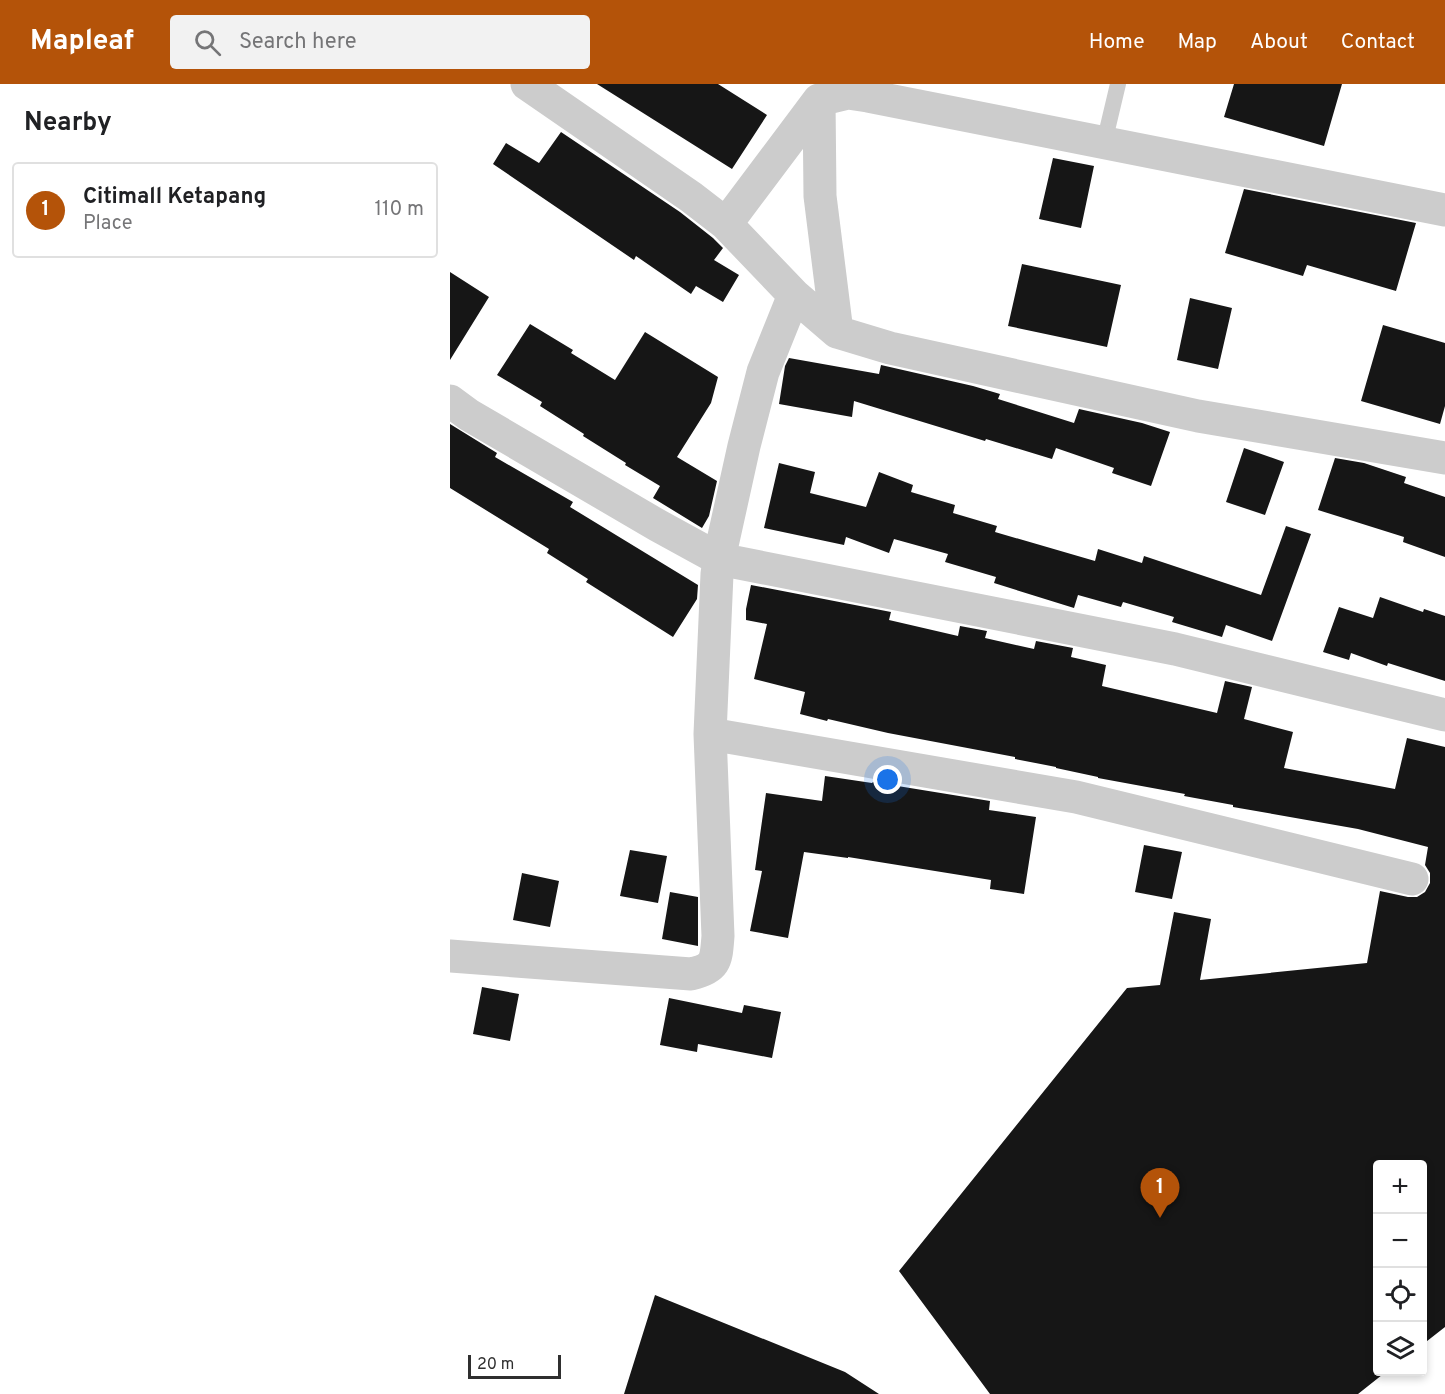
<!DOCTYPE html>
<html lang="en">
<head>
<meta charset="utf-8">
<style>
	:root { --surface:#fff; --page:#f2f2f2; --text:#202124; --muted:#757577; --line:#e0e0e0; --accent:#b45309 }
	body { margin:0; font-family:Overpass,sans-serif; background:var(--page); color:var(--text) }
	.controls { position:absolute; right:18px; bottom:18px; display:grid; overflow:hidden; border-radius:6px; box-shadow:0 3px 9px #0003 }
	.controls button { width:54px; height:54px; display:grid; place-items:center; padding:0; border:0; border-bottom:2px solid var(--line); background:var(--surface); color:var(--text); font:30px sans-serif }
	.scale { position:absolute; left:18px; bottom:15px; width:93px; box-sizing:border-box; padding-left:6px; border:3px solid #2f2f2f; border-top:0; font-size:16px; line-height:21px; white-space:nowrap; color:#2f2f2f; -webkit-text-stroke:4px #fff; paint-order:stroke }
	.you { position:absolute; left:438px; top:696px; width:21px; height:21px; margin:-15px; border:4px solid #fff; border-radius:50%; background:#1a73e8; box-shadow:0 0 0 9px #1a73e833 }
	.badge { display:grid; place-items:center; width:39px; height:39px; border-radius:50%; background:var(--accent); color:#fff; font-size:20px; font-weight:700 }
	.pin { position:absolute; translate:-50% -50px; filter:drop-shadow(0 2px 3px #0008) }
	.pin::after { content:''; position:absolute; top:32px; width:21px; height:18px; background:inherit; clip-path:polygon(0 0,100% 0,50% 100%) }
	.list { margin:0; padding:0; list-style:none }
	h2 { display:flex; justify-content:space-between; align-items:center; height:78px; margin:0; padding:0 24px; font-size:26px }
	h2 small { font-size:20px; font-weight:400; color:var(--muted) }
	.list li { display:grid; grid-template-columns:39px 1fr auto; gap:18px; align-items:center; box-sizing:border-box; height:96px; margin:0 12px 12px; padding:0 12px; border:2px solid var(--line); border-radius:6px }
	.list b { display:block; font-size:22px; white-space:nowrap }
	.list p { margin:0; font-size:20px; white-space:nowrap; color:var(--muted) }
	.list em { font-size:20px; font-style:normal; color:var(--muted) }
	.icon { flex:none; width:33px; height:33px; fill:none; stroke:currentColor; stroke-width:2; stroke-linecap:round; stroke-linejoin:round }
	.map { position:relative; flex:none; width:995px; height:1310px; overflow:hidden }
	header { display:flex; align-items:center; gap:36px; box-sizing:border-box; height:84px; padding:0 30px; background:var(--accent); color:#fff }
	header strong { font-size:28px }
	nav { display:flex; gap:33px; margin-inline-start:auto; font-size:21px }
	.search { width:420px; height:54px; background:var(--page); display:flex; align-items:center; gap:15px; box-sizing:border-box; padding:0 21px; border-radius:6px; color:var(--muted); font-size:22px }
	main { display:flex }
	aside { flex:1; background:var(--surface) }
	.map>svg:first-child { display:block }
	.building { fill:#161616 }
	.lines { fill:none; stroke-linecap:round; stroke-linejoin:round }
	.lane { stroke:#ccc; stroke-width:16 }
	.street { stroke:#ccc; stroke-width:33 }
</style>
</head>
<body>
<header>
<strong>Mapleaf</strong>
<div class="search"><svg class="icon" aria-label="search" viewBox="0 0 24 24"><circle cx="10" cy="10" r="6"/><path d="M15 15l6 6"/></svg>Search here</div>
<nav><a>Home</a><a>Map</a><a>About</a><a>Contact</a></nav>
</header>
<main>
<aside>
<h2>Nearby<small></small></h2>
<ul class="list">
<li><span class="badge">1</span><div><b>Citimall Ketapang</b><p>Place</p></div><em>110 m</em></li>
</ul>
</aside>
<div class="map">
<svg width="995" height="1310" viewBox="0 0 995 1310">
	<rect width="100%" height="100%" fill="#fff"/>
	<!-- building -->
	<path class="building" d="M 147,0 L 268,0 L 317,31 L 282,85 Z
		M 784,0 L 892,0 L 874,62 L 774,33 Z
		M 111,48 L 230,128 L 263,154 L 273,164 L 264,176 L 289,191 L 273,218 L 246,202 L 241,210 L 186,172 L 184,176 L 43,80 L 56,59 L 89,79 Z
		M 603,74 L 644,82 L 631,144 L 589,135 Z
		M 794,105 L 966,139 L 946,207 L 857,181 L 853,192 L 775,169 Z
		M 572,180 L 671,201 L 657,263 L 558,242 Z
		M 0,188 L 39,213 L 0,276 Z
		M 740,214 L 782,224 L 768,285 L 727,276 Z
		M 80,240 L 123,266 L 121,269 L 165,296 L 195,248 L 268,293 L 261,319 L 227,373 L 267,397 L 259,432 L 252,444 L 203,414 L 210,402 L 175,381 L 176,379 L 133,352 L 134,350 L 90,322 L 92,318 L 47,291 Z
		M 933,241 L 995,259 L 995,322 L 990,340 L 911,317 Z
		M 339,274 L 429,290 L 431,281 L 523,302 L 550,310 L 548,315 L 624,339 L 629,325 L 692,339 L 720,348 L 701,402 L 662,389 L 664,384 L 606,364 L 602,375 L 536,355 L 535,357 L 404,317 L 402,333 L 329,320 L 335,282 Z
		M 0,340 L 47,369 L 45,373 L 123,418 L 120,423 L 248,501 L 247,515 L 223,553 L 136,498 L 138,495 L 97,469 L 99,465 L 0,404 Z
		M 794,364 L 834,378 L 815,431 L 776,418 Z
		M 885,374 L 914,379 L 956,393 L 954,399 L 995,413 L 995,473 L 953,458 L 954,453 L 868,426 Z
		M 329,379 L 365,388 L 360,409 L 416,423 L 429,388 L 463,401 L 461,408 L 505,421 L 503,429 L 547,442 L 545,448 L 645,477 L 648,465 L 692,479 L 694,472 L 811,511 L 836,442 L 861,450 L 822,557 L 776,541 L 772,553 L 722,538 L 724,533 L 673,518 L 671,523 L 628,511 L 624,524 L 544,499 L 546,493 L 495,478 L 498,470 L 444,455 L 439,469 L 396,453 L 394,461 L 314,444 Z
		M 301,501 L 441,528 L 439,536 L 508,552 L 510,542 L 537,547 L 535,554 L 584,565 L 586,557 L 623,564 L 621,573 L 656,581 L 652,602 L 767,629 L 775,597 L 802,603 L 794,635 L 843,648 L 834,684 L 945,705 L 957,654 L 995,663 L 995,1243 L 972,1261 L 972,1080 L 927,1080 L 927,1287 L 937,1287 L 908,1310 L 540,1310 L 449,1187 L 677,904 L 710,901 L 724,828 L 761,835 L 750,896 L 917,879 L 930,807 L 958,813 L 967,813 L 975,808 L 980,799 L 980,789 L 975,781 L 978,763 L 908,745 L 783,723 L 783,721 L 734,712 L 735,710 L 648,694 L 648,693 L 606,684 L 606,683 L 565,675 L 565,673 L 438,649 L 378,635 L 377,637 L 350,630 L 355,608 L 304,595 L 317,540 L 296,536 L 296,525 Z
		M 930,513 L 973,528 L 974,525 L 995,532 L 995,597 L 938,579 L 937,582 L 901,569 L 899,576 L 873,568 L 889,523 L 923,534 Z
		M 375,692 L 422,699 L 423,698 L 540,717 L 539,726 L 586,733 L 574,810 L 540,805 L 541,796 L 398,773 L 398,774 L 354,768 L 338,854 L 300,847 L 312,787 L 305,786 L 316,709 L 372,717 Z
		M 694,761 L 732,768 L 722,815 L 685,808 Z
		M 180,766 L 217,772 L 208,819 L 170,812 Z
		M 72,789 L 109,797 L 100,843 L 63,836 Z
		M 220,808 L 248,813 L 248,862 L 212,855 Z
		M 32,903 L 69,910 L 60,957 L 23,950 Z
		M 219,914 L 292,929 L 294,921 L 331,928 L 322,974 L 248,960 L 247,968 L 210,961 Z
		M 205,1211 L 395,1288 L 429,1310 L 174,1310 Z"/>
	<g class="lines">
		<!-- lane -->
		<path class="lane" d="M 654,59 L 668,0"/>
		<!-- street -->
		<path class="street" d="M 77,0 L 241,113 L 276,140 L 344,211 L 387,248 L 440,264 L 748,332 L 995,374
			M 276,140 L 369,16
			M 344,211 L 313,288 L 294,362 L 269,475 L 267,490 L 260,650 L 626,713 L 962,795
			M 387,248 L 370,112 L 369,16 L 398,9 L 418,12 L 995,126
			M 0,317 L 19,331 L 207,441 L 269,475 L 725,565 L 995,631
			M 0,872 L 241,890 C 267,884 266,876 268,852 L 260,650"/>
	</g>
</svg>
<div class="controls">
<button>+</button>
<button>−</button>
<button><svg class="icon" aria-label="locate" viewBox="0 0 24 24"><circle cx="12" cy="12" r="6"/><path d="M12 2v4M12 18v4M2 12h4M18 12h4"/></svg></button>
<button><svg class="icon" aria-label="layers" viewBox="0 0 24 24"><path d="M12 4l9 5-9 5-9-5zM3 14l9 5 9-5"/></svg></button>
</div>
<div class="scale">20 m</div>
<div class="you"></div>
<div class="pin badge" style="left:710px;top:1134px">1</div>
</div>
</main>
</body>
</html>
